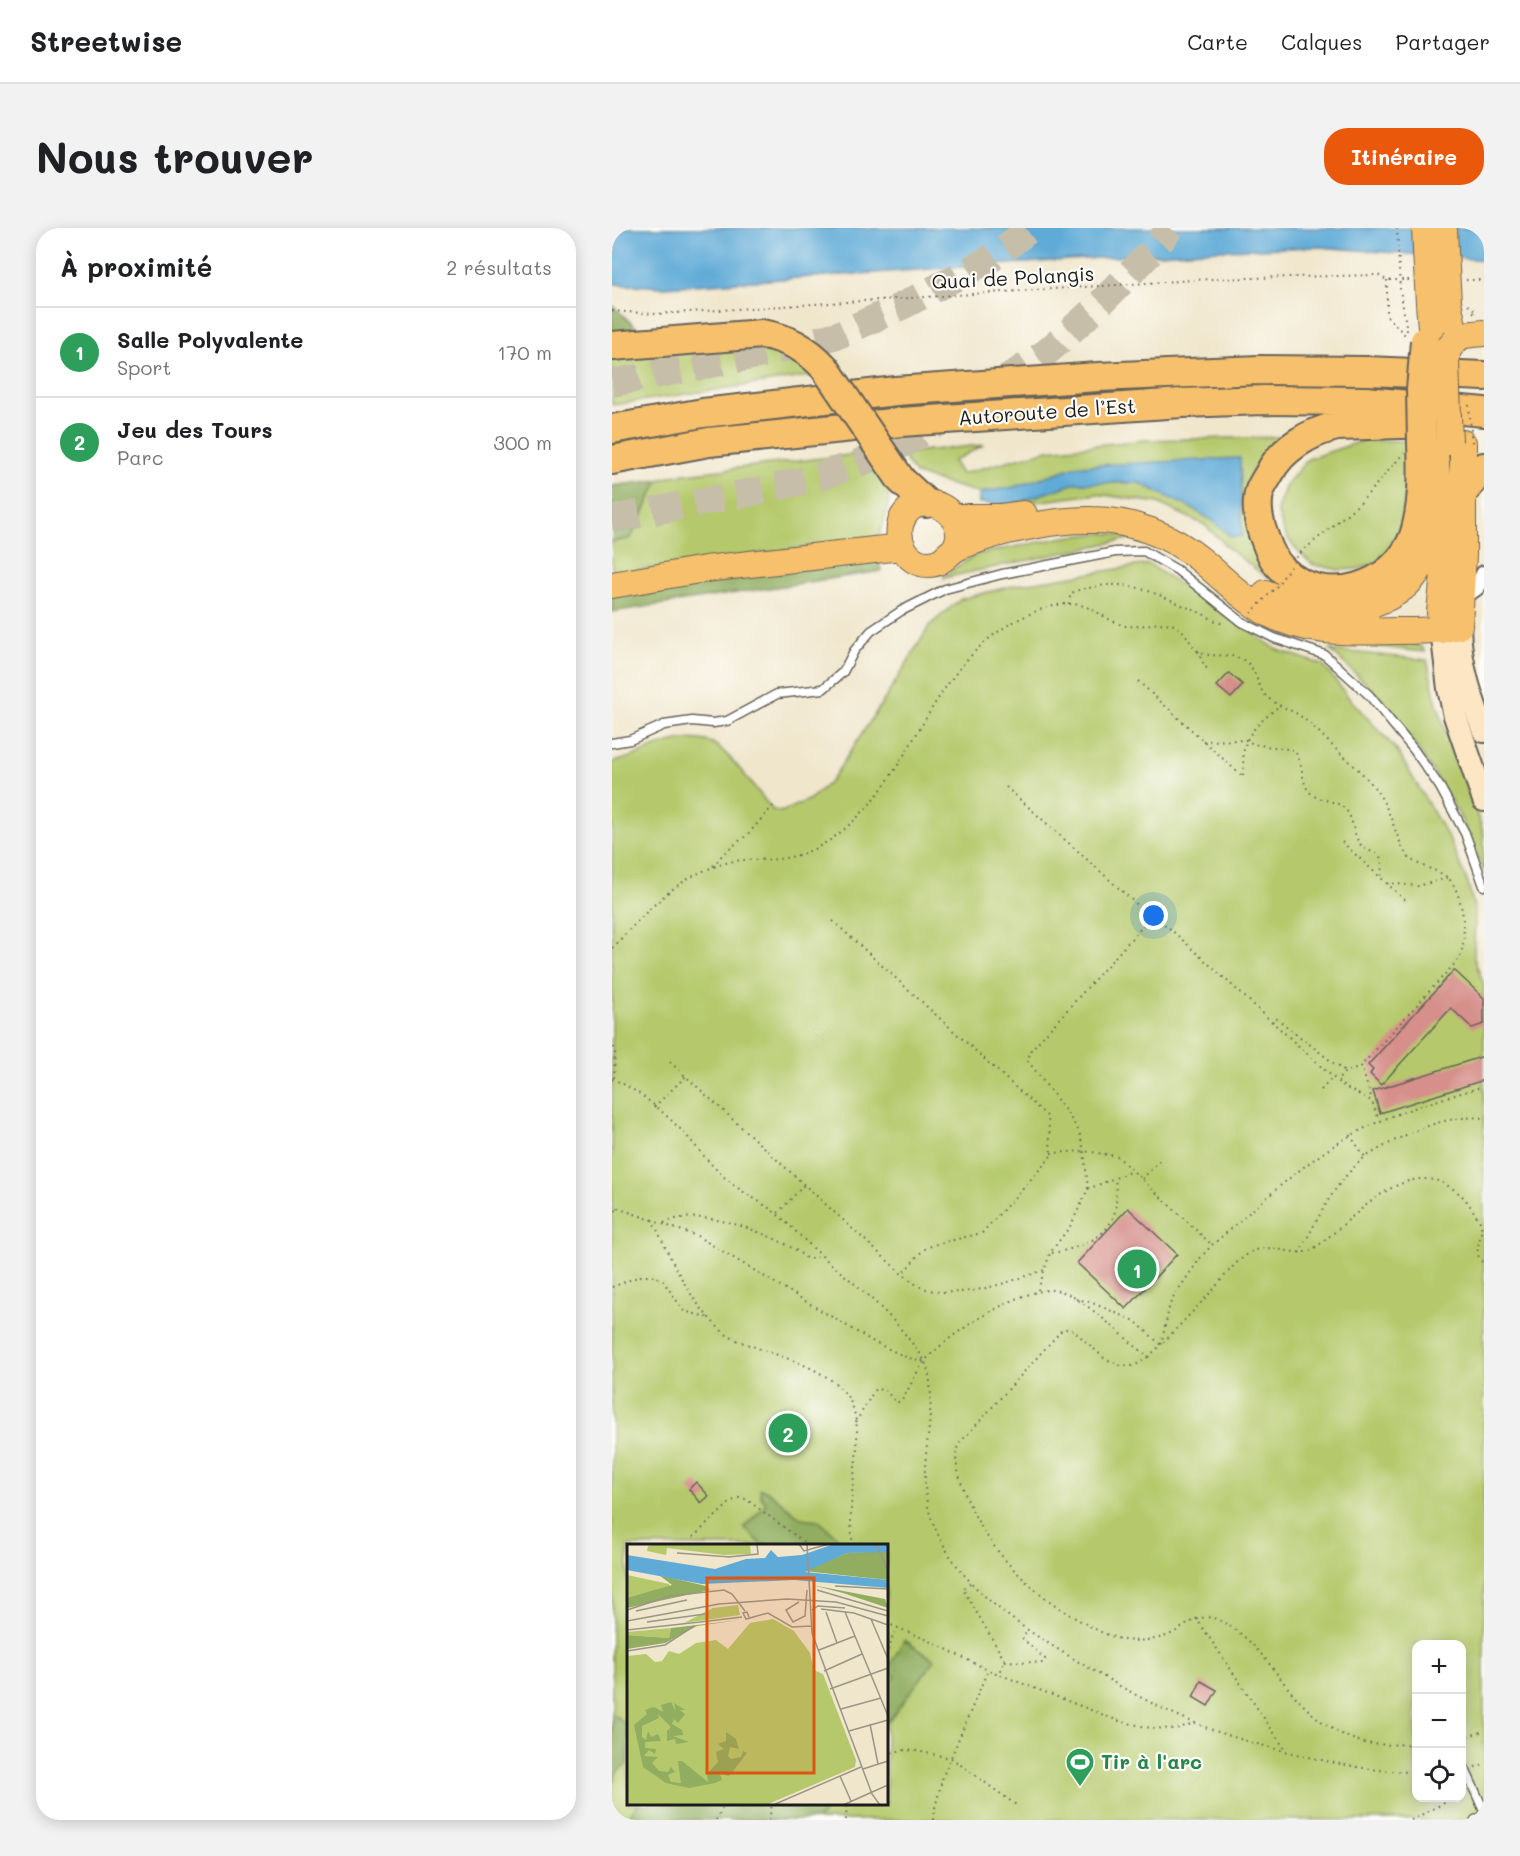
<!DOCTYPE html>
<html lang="fr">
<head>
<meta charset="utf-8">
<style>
	:root { --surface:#fff; --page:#f2f2f2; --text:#202124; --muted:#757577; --line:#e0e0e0; --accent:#ea580c }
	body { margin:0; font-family:Mali,sans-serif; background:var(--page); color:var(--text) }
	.controls { position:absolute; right:18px; bottom:18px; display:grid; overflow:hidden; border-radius:12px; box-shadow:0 3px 15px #0003 }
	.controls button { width:54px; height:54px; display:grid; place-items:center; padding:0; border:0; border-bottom:2px solid var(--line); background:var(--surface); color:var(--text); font:30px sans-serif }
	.you { position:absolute; left:542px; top:688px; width:21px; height:21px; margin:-15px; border:4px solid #fff; border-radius:50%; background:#1a73e8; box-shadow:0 0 0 9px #1a73e833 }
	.badge { display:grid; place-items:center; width:39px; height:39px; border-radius:50%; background:var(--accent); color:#fff; font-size:20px; font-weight:700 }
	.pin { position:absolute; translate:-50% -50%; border:3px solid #fff; box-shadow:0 2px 6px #0006 }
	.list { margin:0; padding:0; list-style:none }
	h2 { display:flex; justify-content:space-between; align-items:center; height:78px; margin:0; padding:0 24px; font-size:26px }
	h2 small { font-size:20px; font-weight:400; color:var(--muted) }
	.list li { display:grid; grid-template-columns:39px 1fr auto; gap:18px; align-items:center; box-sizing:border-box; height:90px; padding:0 24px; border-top:2px solid var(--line) }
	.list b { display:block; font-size:22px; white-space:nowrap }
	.list p { margin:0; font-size:20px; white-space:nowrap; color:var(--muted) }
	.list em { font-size:20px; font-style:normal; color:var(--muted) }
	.icon { flex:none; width:33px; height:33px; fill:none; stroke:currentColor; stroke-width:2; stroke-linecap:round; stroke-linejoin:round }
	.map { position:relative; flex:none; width:872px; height:1592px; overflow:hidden; border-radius:24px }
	header { display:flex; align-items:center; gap:36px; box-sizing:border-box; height:84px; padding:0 30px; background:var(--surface); border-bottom:2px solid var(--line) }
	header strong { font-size:28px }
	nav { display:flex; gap:33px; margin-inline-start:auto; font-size:21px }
	.intro { display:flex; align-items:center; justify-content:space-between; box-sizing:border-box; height:144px; padding:0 36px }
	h1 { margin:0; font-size:42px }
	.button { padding:15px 27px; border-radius:24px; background:var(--accent); color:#fff; font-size:21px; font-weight:700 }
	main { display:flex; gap:36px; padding:0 36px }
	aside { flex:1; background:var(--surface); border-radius:24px; box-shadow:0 3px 15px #0003 }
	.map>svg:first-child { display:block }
	.green { fill:#b5c96c; stroke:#687244; stroke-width:1.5; fill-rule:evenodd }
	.forest { fill:#90ad60; stroke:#56643e; stroke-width:1.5 }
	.water { fill:#5faad7; stroke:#3e637a; stroke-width:1.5 }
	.building { fill:#d68f8a }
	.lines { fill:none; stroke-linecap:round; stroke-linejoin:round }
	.highway-tunnel { stroke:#c6bea9; stroke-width:28; stroke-dasharray:28 14; stroke-linecap:butt }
	.lane-casing { stroke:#66635a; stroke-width:11 }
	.street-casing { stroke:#66635a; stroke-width:20 }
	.secondary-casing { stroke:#66635a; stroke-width:26 }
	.primary-casing { stroke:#66635a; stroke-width:28 }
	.highway-casing { stroke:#66635a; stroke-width:32 }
	.path { stroke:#66635a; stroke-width:2; stroke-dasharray:1.5 4.5; stroke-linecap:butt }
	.lane { stroke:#fff; stroke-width:8 }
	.street { stroke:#fff; stroke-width:16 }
	.secondary { stroke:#fce6c4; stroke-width:22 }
	.primary { stroke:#f7c06c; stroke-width:26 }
	.highway { stroke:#f7c06c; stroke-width:28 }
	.primary-bridge-casing { stroke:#66635a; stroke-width:28; stroke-linecap:butt }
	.highway-bridge-casing { stroke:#66635a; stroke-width:32; stroke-linecap:butt }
	.path-bridge { stroke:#66635a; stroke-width:2; stroke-dasharray:1.5 4.5; stroke-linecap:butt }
	.primary-bridge { stroke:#f7c06c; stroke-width:26 }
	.highway-bridge { stroke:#f7c06c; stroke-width:28 }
	.labels { text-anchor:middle; stroke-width:4.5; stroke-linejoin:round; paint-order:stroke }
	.street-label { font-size:20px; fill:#1c1c1c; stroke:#fdfcf7 }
	.leisure-label { font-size:20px; font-weight:bold; fill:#27864d; stroke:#fdfcf7; text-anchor:start }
	.inset-road { fill:none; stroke:#9b9586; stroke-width:1.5 }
	.view { fill:#de560d; fill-opacity:0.15; stroke:#de560d; stroke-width:3 }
	.inset-edge { fill:none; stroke:#1c1c1c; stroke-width:3 }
</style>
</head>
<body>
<header>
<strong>Streetwise</strong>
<nav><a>Carte</a><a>Calques</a><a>Partager</a></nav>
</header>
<div class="intro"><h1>Nous trouver</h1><a class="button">Itinéraire</a></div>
<main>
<aside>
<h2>À proximité<small>2 résultats</small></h2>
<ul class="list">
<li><span class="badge" style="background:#2e9e5b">1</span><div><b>Salle Polyvalente</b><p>Sport</p></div><em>170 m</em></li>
<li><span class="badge" style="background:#2e9e5b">2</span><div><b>Jeu des Tours</b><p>Parc</p></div><em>300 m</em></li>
</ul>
</aside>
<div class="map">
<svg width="872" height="1592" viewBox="0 0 872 1592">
	<rect width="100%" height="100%" fill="#fdfcf7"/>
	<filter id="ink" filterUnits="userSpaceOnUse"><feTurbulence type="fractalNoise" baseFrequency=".0167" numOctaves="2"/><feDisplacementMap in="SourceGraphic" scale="12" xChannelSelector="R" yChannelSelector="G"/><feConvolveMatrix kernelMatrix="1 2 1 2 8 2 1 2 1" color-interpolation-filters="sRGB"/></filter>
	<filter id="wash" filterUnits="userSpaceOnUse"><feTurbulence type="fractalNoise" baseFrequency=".008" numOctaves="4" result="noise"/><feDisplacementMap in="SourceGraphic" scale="24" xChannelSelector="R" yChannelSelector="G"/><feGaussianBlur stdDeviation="1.35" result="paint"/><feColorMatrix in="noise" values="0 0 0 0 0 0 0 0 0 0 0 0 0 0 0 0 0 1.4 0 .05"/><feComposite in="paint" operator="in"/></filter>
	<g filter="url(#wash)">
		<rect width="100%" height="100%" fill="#f0e6cc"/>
		<!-- green -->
		<path class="green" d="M 155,116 L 195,133 L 205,147 L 0,177 L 0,130 Z
			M 667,209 L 647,232 L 636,251 L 633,275 L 657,344 L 654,349 L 617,321 L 593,297 L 546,275 L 485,266 L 398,277 L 367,275 L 367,265 L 303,246 L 289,225 L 372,217 L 341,233 L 349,246 L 436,222 L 534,212 Z
			M 753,212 L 796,213 L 795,255 L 790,293 L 778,318 L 766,334 L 746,341 L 727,342 L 700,336 L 681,318 L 673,306 L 665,282 L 674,257 L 696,231 Z
			M 254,225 C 279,263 284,264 266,309 L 0,346 L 0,314 L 19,310 L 47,252 L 65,247 Z
			M 491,305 L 525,309 L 331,350 L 344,339 L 366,326 L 453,309 Z
			M 537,336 L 666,422 L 711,437 L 737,470 L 784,521 L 837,611 L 856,655 L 863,684 L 862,730 L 872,757 L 872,1592 L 0,1592 L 0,534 C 20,531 37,520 57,515 C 69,511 86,510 98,514 C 116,521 147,566 161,582 L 169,584 L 198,571 L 219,553 L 276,466 L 318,397 L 349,371 L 404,357 ZM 16,1318 L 274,1318 L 274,1576 L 16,1576 ZM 804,1416 L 850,1416 L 850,1570 L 804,1570 Z
			M 791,413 L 810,419 L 813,424 L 751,417 Z
			M 718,422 L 815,432 L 823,469 L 833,501 L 872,606 L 872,644 C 852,590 828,550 793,504 C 786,494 780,483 772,474 C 755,456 736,439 718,422 Z"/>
		<!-- forest -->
		<path class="forest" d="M 0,77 L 28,103 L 0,106 Z
			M 47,252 L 19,310 L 0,314 L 0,258 Z
			M 267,332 L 269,343 L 0,384 L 0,366 Z
			M 148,1261 L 154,1262 L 189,1290 L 206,1292 L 234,1317 L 150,1317 L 132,1299 L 153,1278 L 153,1274 L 149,1269 Z
			M 292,1412 L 323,1432 L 275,1495 L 275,1459 L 284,1449 L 276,1441 Z
			M 0,1486 C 23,1497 15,1514 15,1536 L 5,1544 L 0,1556 Z
			M 26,1576 L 222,1576 L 205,1592 L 14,1592 Z"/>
		<!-- water -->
		<path class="water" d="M 0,0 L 872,0 L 872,32 L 707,19 L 607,22 L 52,59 L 0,56 Z
			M 628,230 L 630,308 L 619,309 L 601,293 L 579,280 L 527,255 L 464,255 L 398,277 L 367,275 L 367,265 L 402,259 L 465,238 Z"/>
		<g id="blocks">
			<!-- building -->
			<path class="building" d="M 617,445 L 631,457 L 619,470 L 605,458 Z
				M 842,742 L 872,770 L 872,796 L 860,800 L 839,780 L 769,857 L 758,846 L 761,842 L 756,837 Z
				M 872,828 L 872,852 L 768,885 L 761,863 Z
				M 516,980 L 565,1026 L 514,1081 L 465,1035 Z
				M 84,1254 L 97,1268 L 89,1275 L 77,1261 Z
				M 589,1453 L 605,1462 L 596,1478 L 581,1469 Z"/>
		</g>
	</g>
	<g filter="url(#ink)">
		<use href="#blocks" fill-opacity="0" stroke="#66635a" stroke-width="1.5"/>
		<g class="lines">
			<!-- highway-tunnel -->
			<path class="highway-tunnel" d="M 0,155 L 150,126 L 226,107 L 294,76 L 380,30 L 419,0
				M 0,291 L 151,262 L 207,249 L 260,230 L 297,213 L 375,164 L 435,124 L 483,81 L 543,20 L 558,0"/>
			<!-- lane casing -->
			<g class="lane-casing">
				<path id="lane" d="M 0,515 L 18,512 L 52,497 L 80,493 L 101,495 L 115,493 L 165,466 L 211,461 L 231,444 L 242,423 L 259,403 L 289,383 L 333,361 L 390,346 L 503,324 L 532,323 L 565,342 L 630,394 L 662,410 L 713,427 L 757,467 L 802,522 L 828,559 L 853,605 L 872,658
					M 853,1541 L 872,1583
					M 863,1592 L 872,1588"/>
			</g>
			<!-- street casing -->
			<g class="street-casing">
				<path id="street" d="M 849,366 C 862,363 867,359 872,346"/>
			</g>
			<!-- secondary casing -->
			<g class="secondary-casing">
				<path id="secondary" d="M 847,398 C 848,438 858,466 872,503
					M 830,402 L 837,461 L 843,488 L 872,572"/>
			</g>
			<!-- primary casing -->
			<g class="primary-casing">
				<path id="primary" d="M 813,0 L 814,22
					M 832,0 L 833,23
					M 836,74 L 844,112 L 851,107 L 872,105
					M 817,75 L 819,100 L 823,113
					M 822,214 L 828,280 L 835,296 L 834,326 L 828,384 L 830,402
					M 343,289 L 389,289 L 412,286
					M 343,321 C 345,316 348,309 347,304 C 343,272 299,264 289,294 C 283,313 295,336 316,336 C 330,336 334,327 343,321 C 348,318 355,316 360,314 C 391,302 447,291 480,292 C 519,292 559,307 589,332 C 610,349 628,369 652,383 C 693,407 738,404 784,403 C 805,403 826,403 847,398 L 851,327 L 851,215
					M 0,357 L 93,341 L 289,319
					M 654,365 L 676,375 L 690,380 L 718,384 L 731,389 L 754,388
					M 733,381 C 790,375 814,348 825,293"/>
			</g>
			<!-- highway casing -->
			<g class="highway-casing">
				<path id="highway" d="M 0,118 L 150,106 C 176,110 196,121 213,140
					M 0,201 L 91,185 L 284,163 L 486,149 L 647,142 L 755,143 L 872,148
					M 810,214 C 811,245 812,277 802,308 C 783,360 712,382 671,342 C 662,334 657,323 653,311 C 647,297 643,277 648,262 C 650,257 654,251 657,246 C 669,221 698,204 725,198 L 820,195
					M 0,232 L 97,214 L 289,194 L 570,175 L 652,172 L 754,173 L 872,184
					M 289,252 L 314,275
					M 852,263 L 872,239"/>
			</g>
			<!-- path -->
			<path class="path" d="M 775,52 L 775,88 L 794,108
				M 854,52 L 872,52
				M 856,77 L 864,83 L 858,86
				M 0,83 L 45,86 L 598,51 L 766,47 L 775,52 L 797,52
				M 457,376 L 458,369 L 462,363 C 474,361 487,357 499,357 C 528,355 557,372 584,383 C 593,386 604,395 613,396
				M 586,423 L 592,437 L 596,442
				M 526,453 L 630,548 L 631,547
				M 591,513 L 635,512 L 641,516 L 681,522 C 692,532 688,550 696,562 C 705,575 723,570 733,581 C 742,590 740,605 748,616 C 753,623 761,623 768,628 L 770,636 L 769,650
				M 631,547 C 632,538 630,526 633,518 C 637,501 656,488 668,477
				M 394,559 L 539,689 L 555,698 L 725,853 L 734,860 L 760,873 L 767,892
				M 730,614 L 794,673
				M 101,638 L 112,625 L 135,607 L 161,578
				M 775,655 L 806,658 L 836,650
				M 221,693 L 436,889 L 439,925 L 438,930 L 370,1005 L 321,1017 L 311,1022 L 290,1046
				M 0,720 C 37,682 64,647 118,634 C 134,630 149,633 165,631 C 192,629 216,616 236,598 C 297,545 316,459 379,409 C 401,392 443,369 472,378 C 485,383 496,392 510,397 C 527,402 546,391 562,397 C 575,402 577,417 587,424 C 599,431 618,423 633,433 C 646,442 644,459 655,469 C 664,477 677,481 687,487 C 701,497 713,511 726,523 C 740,536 756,549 766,565 C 780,585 783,608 795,628 C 807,640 824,640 836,650 C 852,665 856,711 847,731 L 747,840 L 733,844 L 725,853
				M 660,794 L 664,790 L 733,844
				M 0,813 L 3,823 L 2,852 L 0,854
				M 58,834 L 290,1046 C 296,1050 302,1056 309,1059 C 345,1074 397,1054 432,1042
				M 749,838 L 760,872
				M 0,851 C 29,862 61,892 81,915 C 93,929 103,942 117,953 C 132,966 150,974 165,986 C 181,1000 195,1015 211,1029 C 245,1058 276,1082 302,1118 C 305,1122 310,1127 312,1132 C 326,1160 314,1210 313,1241 C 312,1259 314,1276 320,1292 C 344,1357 401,1394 457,1428 C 503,1456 551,1484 601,1502 C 628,1512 656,1519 685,1526 C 724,1536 763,1544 804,1544
				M 709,862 L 721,849
				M 42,879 L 74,848
				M 738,907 L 753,929 C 790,908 828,886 872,890
				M 439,925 L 472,923 L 505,928 L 600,1017
				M 530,951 L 548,932
				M 476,961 L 520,943
				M 0,978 L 85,1008 L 260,1113 L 296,1130 L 313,1133
				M 166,985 L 192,957
				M 0,988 L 5,981
				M 40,991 C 59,1031 77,1073 110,1103 C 119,1111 132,1115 143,1119 C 175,1131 229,1144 241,1180 C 250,1208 242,1239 240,1267 C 238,1284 239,1301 241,1318
				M 52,995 C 85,978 156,1004 185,1023 C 189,1025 191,1029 196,1031 L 203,1030 L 208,1027
				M 440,1025 C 464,1021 497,1011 503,983 C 505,972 504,961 503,950
				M 687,1025 C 708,988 720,957 753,929
				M 0,1059 L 28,1048 L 44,1048 L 51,1053 L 72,1083 L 98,1090
				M 426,1062 L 438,1025 L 459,997 L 476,961 L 472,923 L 467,903 L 453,882 L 416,833 L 418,823 L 539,689
				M 464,1071 L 478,1074 L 523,1093 L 549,1117 C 566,1099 583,1081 600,1063 C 612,1049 626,1029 644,1022 C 662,1016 680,1028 698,1023 C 736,999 783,934 831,955 C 838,959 845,963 850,968 C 858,976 863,986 869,995 C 872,1011 858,1023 872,1036
				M 536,1129 L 522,1138 L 508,1137 L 492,1130 L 461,1102 L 454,1101 L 449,1103 L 346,1217 C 342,1229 345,1241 349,1253 C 366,1314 419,1367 474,1396 C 486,1403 499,1409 512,1412 C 527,1414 543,1412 557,1407 C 574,1399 587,1383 607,1392 C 631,1403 650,1426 666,1447 C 689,1478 716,1506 754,1515 C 770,1518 788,1516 804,1516
				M 244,1194 L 263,1161 L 273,1162 L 284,1174 L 289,1174 C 297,1161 303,1146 312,1134 C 333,1108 415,1054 448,1063 C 471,1069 516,1113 536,1129 L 549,1117 L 558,1076 L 564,1065 L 589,1029 L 600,1017 C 644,980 689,935 740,907 C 781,884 827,872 872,858
				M 81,1309 L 120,1273 L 127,1270 L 134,1271 L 197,1318
				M 358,1355 L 351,1361 L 393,1433 L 386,1446
				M 584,1390 L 675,1524
				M 274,1395 L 318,1413 L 376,1442 L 507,1493 L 539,1500 L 564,1501 L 583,1495
				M 274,1428 L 284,1400
				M 393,1433 L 431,1435 L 433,1431 L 410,1410 L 416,1403
				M 850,1510 L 872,1503
				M 274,1526 L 291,1522 L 305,1523 L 339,1530 L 407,1579
				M 863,1539 L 872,1537
				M 104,1592 L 113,1576
				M 157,1592 L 160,1576
				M 234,1592 L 235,1576
				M 322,1592 L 323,1580 L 331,1548 L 376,1442
				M 799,1592 L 842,1570"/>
			<!-- lane -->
			<use href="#lane" class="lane"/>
			<!-- street -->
			<use href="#street" class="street"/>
			<!-- secondary -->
			<use href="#secondary" class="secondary"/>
			<!-- primary -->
			<use href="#primary" class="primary"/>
			<!-- highway -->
			<use href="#highway" class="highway"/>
			<!-- primary-bridge casing -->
			<g class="primary-bridge-casing">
				<path id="primary-bridge" d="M 814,22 L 817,75
					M 833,23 L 836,74
					M 837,214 L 834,134 L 836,121 L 844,112"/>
			</g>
			<!-- highway-bridge casing -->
			<g class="highway-bridge-casing">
				<path id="highway-bridge" d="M 213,140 L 289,252
					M 810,214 L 809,162 L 813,113"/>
			</g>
			<!-- path-bridge -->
			<path class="path-bridge" d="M 785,0 L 788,61 L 795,103
				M 857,177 L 860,215
				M 639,385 L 665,358 L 687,326 L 749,274 L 792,225"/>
			<!-- primary-bridge -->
			<use href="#primary-bridge" class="primary-bridge"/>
			<!-- highway-bridge -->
			<use href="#highway-bridge" class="highway-bridge"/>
		</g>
	</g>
	<!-- icons -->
	<defs>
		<g id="stadium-pin" transform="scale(1.5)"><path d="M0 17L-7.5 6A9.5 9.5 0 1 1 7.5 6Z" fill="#2e9e5b" stroke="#fdfcf7"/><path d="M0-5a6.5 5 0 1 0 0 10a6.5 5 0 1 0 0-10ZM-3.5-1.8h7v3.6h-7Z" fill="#fff"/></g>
	</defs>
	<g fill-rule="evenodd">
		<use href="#stadium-pin" x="468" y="1534"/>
	</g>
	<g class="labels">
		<!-- street labels -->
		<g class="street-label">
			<text transform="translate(401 50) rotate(-3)" y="7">Quai de Polangis</text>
			<text transform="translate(435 184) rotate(-4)" y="7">Autoroute de l’Est</text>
		</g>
		<!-- leisure labels -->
		<g class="leisure-label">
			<text x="489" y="1541">Tir à l'arc</text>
		</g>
	</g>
	<!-- overview -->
	<g transform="translate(15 1316)">
		<rect width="261" height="261" fill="#f0e6cc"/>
		<path d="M 31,0 L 123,0 L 124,10 L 97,11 L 40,4 L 39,11 L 20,7 L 21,2 ZM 0,31 L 42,40 L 44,45 L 0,56 ZM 111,61 L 113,71 L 57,79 L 86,64 ZM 146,75 L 167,87 L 183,109 L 187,126 L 196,130 L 229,216 L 228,223 L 139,261 L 0,261 L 0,112 L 19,110 L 28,118 L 35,117 L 42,107 L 52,110 L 69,99 L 89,96 L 101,105 L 123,79 ZM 44,84 L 42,94 L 0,91 L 0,88 Z" fill="#b5c96c"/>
		<path d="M 257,7 L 261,8 L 261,36 L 177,27 L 220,9 ZM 32,31 L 79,42 L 83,46 L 0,64 L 0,54 L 45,41 ZM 185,41 L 258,55 L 261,64 L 216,49 ZM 113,76 L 70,82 L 38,99 L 0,105 L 0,91 L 42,94 L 44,84 ZM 44,158 L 49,168 L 47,159 L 58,166 L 53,166 L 58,170 L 51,179 L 47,175 L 45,180 L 55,186 L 56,191 L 46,192 L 62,198 L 49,200 L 48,195 L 40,197 L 40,187 L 44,183 L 31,170 L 32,174 L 15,182 L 15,193 L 19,196 L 21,187 L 24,193 L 31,190 L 34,197 L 18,198 L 18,204 L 29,205 L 28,210 L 22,206 L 17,212 L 31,213 L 25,219 L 32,227 L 41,228 L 44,223 L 48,228 L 41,231 L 44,238 L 54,239 L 51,217 L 55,217 L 81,238 L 80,230 L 91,218 L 89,208 L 97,205 L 91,200 L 99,197 L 99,188 L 109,195 L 112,205 L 103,203 L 101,212 L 104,215 L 114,213 L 116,207 L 120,209 L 102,232 L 93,230 L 95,236 L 88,239 L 62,244 L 39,239 L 16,223 L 7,181 L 20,170 L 18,166 L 27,163 L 36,168 L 34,161 Z" fill="#90ad60"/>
		<path d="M 207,0 L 261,0 L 261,8 L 220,9 L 178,28 L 261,36 L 261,44 L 167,36 L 75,40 L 0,26 L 0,11 L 88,25 L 119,15 L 138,14 L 144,6 L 151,13 L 175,11 Z" fill="#5faad7"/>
		<path class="inset-road" d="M 172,0 L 177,7 L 202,0M 180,0 L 185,89 L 245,250 L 253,261M 249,0 L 261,27M 50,9 L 103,13M 101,13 L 131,10 L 130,0M 208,42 L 261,45M 190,46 L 261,67M 172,58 L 159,66 L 166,78 L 178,72 L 180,46M 194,65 L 227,69 L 261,81M 0,66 L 43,52 L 97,46 L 105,50 L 118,67M 185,66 L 191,62 L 218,64M 9,67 L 60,56M 199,68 L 210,99M 218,68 L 261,172M 122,73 L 120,68 L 116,69 L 119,75 L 141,69 L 165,83 L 184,82M 244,75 L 261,115M 0,77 L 92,60 L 160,55 L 209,58 L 261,72M 20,78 L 78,70M 73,78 L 115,73M 0,86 L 73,78M 192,106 L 228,92M 0,107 L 38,101 L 67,82M 197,127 L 235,110M 203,145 L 261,124M 214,165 L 254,154M 243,180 L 251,220M 222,187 L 261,176M 236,225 L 261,217M 213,232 L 224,257M 146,261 L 234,223M 216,261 L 261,241"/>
		<path class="view" d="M 80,34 L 187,34 L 187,229 L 80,229 Z"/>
		<rect width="261" height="261" class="inset-edge"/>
	</g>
</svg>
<div class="controls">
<button>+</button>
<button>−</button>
<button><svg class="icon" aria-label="locate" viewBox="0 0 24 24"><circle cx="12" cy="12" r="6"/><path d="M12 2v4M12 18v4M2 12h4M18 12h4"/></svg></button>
</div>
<div class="you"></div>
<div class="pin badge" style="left:525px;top:1041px;background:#2e9e5b">1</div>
<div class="pin badge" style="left:176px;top:1205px;background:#2e9e5b">2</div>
</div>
</main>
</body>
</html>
